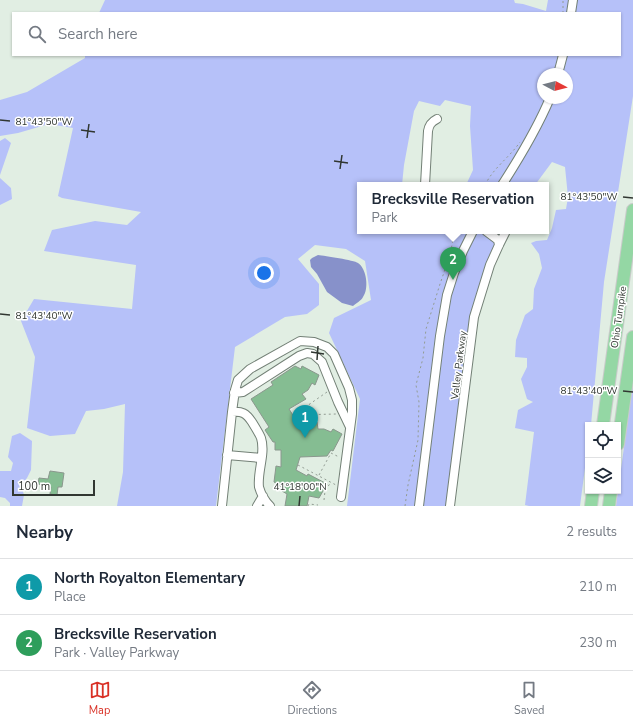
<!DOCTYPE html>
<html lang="en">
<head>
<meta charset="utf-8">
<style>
	:root { --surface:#fff; --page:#f6f6f7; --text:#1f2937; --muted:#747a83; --line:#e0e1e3; --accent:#d93025 }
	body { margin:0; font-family:"Nunito Sans",sans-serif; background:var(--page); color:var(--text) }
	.controls { position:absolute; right:12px; bottom:12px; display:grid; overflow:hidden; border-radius:0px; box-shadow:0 1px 3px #0004 }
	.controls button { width:36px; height:36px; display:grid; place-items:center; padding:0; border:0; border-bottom:1px solid var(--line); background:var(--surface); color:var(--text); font:20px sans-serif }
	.compass { position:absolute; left:537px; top:68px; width:36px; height:36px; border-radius:50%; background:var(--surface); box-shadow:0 1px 3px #0004; rotate:97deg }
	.scale { position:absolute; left:12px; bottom:10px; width:83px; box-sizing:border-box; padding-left:4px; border:2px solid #313732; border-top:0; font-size:11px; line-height:14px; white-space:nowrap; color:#313732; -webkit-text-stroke:3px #fff; paint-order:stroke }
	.you { position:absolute; left:264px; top:273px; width:14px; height:14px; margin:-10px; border:3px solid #fff; border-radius:50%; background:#1a73e8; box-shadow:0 0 0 6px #1a73e833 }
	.badge { display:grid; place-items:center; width:26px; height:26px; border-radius:50%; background:var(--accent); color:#fff; font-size:13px; font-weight:700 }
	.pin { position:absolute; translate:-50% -33px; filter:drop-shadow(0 1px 2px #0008) }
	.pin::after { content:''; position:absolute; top:21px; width:14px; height:12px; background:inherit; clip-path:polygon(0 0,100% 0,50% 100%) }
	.popup { position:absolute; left:357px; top:182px; width:192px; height:52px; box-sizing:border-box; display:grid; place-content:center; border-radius:0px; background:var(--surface); filter:drop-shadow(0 1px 3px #0005); font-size:13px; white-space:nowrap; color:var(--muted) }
	.popup b { font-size:15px; color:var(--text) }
	.popup::after { content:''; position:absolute; left:50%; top:100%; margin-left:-8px; border:8px solid transparent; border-top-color:var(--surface) }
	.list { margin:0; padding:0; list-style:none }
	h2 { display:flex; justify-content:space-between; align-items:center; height:52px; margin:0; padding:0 16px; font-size:17px }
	h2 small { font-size:13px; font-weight:400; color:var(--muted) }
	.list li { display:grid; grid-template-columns:26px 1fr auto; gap:12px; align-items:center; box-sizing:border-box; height:56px; padding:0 16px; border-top:1px solid var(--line) }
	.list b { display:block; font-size:15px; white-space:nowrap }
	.list p { margin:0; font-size:13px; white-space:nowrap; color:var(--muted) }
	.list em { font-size:13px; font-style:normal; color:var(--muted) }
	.icon { flex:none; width:22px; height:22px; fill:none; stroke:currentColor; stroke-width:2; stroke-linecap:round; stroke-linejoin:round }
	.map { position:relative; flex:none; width:633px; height:506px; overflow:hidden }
	.search { position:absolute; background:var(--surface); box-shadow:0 1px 3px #0004; left:12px; right:12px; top:12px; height:44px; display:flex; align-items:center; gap:10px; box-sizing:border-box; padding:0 14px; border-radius:0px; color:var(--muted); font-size:15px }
	.sheet { height:164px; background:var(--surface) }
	nav { display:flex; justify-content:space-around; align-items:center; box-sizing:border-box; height:56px; border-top:1px solid var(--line); background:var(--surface); font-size:11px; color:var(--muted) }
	nav a { display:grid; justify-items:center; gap:2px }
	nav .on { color:var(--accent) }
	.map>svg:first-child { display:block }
	.green { fill:#b6c1f9; fill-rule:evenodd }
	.water { fill:#8791ca }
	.building { fill:#85bd92; stroke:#8a978d }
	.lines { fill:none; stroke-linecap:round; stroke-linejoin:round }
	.minor-casing { stroke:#738076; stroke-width:10 }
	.highway-casing { stroke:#c9cbca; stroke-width:14 }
	.path { stroke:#929c93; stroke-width:1; stroke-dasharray:2 3; stroke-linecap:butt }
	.minor { stroke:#fff; stroke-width:8 }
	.highway { stroke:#94d7a4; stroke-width:12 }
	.ticks { fill:none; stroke:#313732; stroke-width:1.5 }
	.labels { text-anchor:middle; stroke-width:3; stroke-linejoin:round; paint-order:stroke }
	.street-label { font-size:10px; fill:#313732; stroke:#fff }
	.ticks-label { font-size:10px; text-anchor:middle; fill:#313732; stroke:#fff; stroke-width:3; stroke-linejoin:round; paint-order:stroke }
</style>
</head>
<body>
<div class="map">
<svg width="633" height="506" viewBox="0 0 633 506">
	<rect width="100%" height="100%" fill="#e1eee3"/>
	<!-- green -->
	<path class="green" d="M 105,0 L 514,0 L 515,3 L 523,4 L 546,11 L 548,0 L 633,0 L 633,96 L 604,282 L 591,425 L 588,425 L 588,445 L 580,506 L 529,506 L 525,505 L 534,432 L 515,428 L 518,410 L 533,402 L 527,399 L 521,379 L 527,367 L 527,358 L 515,357 L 516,340 L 525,315 L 533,309 L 534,289 L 542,268 L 539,254 L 531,243 L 536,241 L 547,240 L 552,228 L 556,210 L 566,209 L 568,197 L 565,167 L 552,162 L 535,185 L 466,185 L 473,170 L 470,126 L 471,106 L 445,100 L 440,106 L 419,101 L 414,111 L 404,165 L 402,185 L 360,185 L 360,231 L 502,231 L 490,254 L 489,259 L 477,293 L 471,319 L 447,506 L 347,506 L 360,399 L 329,333 L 334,318 L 371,300 L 365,261 L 346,249 L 315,245 L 298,259 L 319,284 L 319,305 L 307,314 L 285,317 L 235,347 L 216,506 L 117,506 L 123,472 L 125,404 L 104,409 L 86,411 L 75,434 L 50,436 L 27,428 L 35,357 L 21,321 L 34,299 L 132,309 L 136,265 L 44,251 L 52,230 L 95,221 L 127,225 L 141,212 L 62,198 L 58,196 L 73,128 L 49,124 L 18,133 L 0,136 L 0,100 L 27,92 L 85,58 L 85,55 L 620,55 L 620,13 L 99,13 ZM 543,74 L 567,74 L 567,98 L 543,98 Z
		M 5,138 L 11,143 L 0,175 L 0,141 Z
		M 0,178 L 11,188 L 12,199 L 0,205 Z
		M 633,382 L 633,506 L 616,506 L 618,491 Z
		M 20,433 L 32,441 L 31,470 L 27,478 L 21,485 L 24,495 L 22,506 L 10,506 L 10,503 L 5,498 L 0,497 L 0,471 L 11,471 L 13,463 L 8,457 L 12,436 Z"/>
	<!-- water -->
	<path class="water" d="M 318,255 C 325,256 354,260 358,263 C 367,269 369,289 363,297 C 361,301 356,303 353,306 L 342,303 L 327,292 L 317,274 L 311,267 L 310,260 L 312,258 Z"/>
	<!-- building -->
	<path class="building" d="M 295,366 L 301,369 L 302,366 L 319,375 L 315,385 L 312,383 L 308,390 L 302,394 L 306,399 L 289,409 L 298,423 L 317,422 L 318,429 L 324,429 L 331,432 L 333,429 L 342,434 L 333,451 L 331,450 L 327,456 L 300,457 L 296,470 L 307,476 L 308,474 L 327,484 L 319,498 L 309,496 L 307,506 L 285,506 L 287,494 L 282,491 L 282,487 L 274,482 L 276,466 L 281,467 L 281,450 L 275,450 L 275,442 L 273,442 L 265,430 L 269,427 L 251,399 L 273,385 L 271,382 Z
		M 50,471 L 64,473 L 62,487 L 58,487 L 57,495 L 50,494 L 51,487 L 44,486 L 44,485 L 38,484 L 39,478 L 48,479 Z"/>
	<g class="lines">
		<!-- minor casing -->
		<g class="minor-casing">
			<path id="minor" d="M 571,13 L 573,0
				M 558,74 L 563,55
				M 425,185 L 428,131 C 429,125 431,122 437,119
				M 502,185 C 520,157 537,129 550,98
				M 486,231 L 498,240 L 499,245
				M 234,393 L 243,392 L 299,356 L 307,353 L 313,354 L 322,362 L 338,402 L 350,427
				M 232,412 L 235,390 L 238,380 L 250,369 L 300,341 L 314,342 L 327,347 L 334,354 L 349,388 L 352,400 L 352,414 L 341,497
				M 227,455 L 261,458
				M 222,506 L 232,412 C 242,411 246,413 252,422 C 255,427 259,433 261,438 C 266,453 257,472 259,487 C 261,494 265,501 270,506
				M 257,506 L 263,496
				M 419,506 L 440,336 L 447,295 L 454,273 L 463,251 L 473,231
				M 450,506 L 474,317 L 490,265 L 499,245 L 506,231"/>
		</g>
		<!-- highway casing -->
		<g class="highway-casing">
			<path id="highway" d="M 603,425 L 633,210
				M 618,444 L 633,337
				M 591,506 L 593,491
				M 609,506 L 611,491"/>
		</g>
		<!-- path -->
		<path class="path" d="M 563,13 L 563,0
			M 485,185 C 494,167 509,158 520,142
			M 327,392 L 294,415 L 337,414
			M 298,465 L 336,485
			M 319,475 L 331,453 L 339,457
			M 324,500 L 325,491 L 331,482
			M 308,506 L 309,504 L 318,505
			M 405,506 L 408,485 L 418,440 L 419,402 L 416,385 L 423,358 L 426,329 L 440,284 L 450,255 L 453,240 L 456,231"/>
		<!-- minor -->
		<use href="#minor" class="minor"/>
		<!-- highway -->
		<use href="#highway" class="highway"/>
	</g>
	<!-- ticks -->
	<path class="ticks" d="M 0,120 L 10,121M 81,130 L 95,132M 87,138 L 89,124M 334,161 L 348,163M 340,169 L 342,155M 623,197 L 633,198M 0,314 L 10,315M 311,352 L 324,354M 317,360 L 318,346M 623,391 L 633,392M 299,506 L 300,496"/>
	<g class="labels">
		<!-- street labels -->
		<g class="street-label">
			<text transform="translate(618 317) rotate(-82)" y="4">Ohio Turnpike</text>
			<text transform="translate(458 365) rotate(-83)" y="4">Valley Parkway</text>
		</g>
	</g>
	<g class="ticks-label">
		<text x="44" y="125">81°43'50"W</text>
		<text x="589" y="200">81°43'50"W</text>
		<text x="44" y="319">81°43'40"W</text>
		<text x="589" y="394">81°43'40"W</text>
		<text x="300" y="490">41°18'00"N</text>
	</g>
</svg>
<div class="controls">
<button><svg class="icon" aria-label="locate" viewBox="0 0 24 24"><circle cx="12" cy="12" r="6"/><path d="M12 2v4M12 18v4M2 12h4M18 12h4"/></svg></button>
<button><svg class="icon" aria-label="layers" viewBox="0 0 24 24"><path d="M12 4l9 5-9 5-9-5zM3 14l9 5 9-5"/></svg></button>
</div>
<svg class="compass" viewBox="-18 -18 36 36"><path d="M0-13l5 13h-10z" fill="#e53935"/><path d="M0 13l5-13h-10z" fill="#747a83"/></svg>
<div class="scale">100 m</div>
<div class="you"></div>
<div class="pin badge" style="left:305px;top:438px;background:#0f9aa8">1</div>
<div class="pin badge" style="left:453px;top:280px;background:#2e9e5b">2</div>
<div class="popup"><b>Brecksville Reservation</b>Park</div>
<div class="search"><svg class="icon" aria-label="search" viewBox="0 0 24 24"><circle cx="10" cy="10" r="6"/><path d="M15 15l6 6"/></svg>Search here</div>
</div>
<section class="sheet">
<h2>Nearby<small>2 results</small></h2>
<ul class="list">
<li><span class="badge" style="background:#0f9aa8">1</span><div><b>North Royalton Elementary</b><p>Place</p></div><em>210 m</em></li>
<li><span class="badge" style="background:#2e9e5b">2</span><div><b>Brecksville Reservation</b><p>Park · Valley Parkway</p></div><em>230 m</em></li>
</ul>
</section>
<nav>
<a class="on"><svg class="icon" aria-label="map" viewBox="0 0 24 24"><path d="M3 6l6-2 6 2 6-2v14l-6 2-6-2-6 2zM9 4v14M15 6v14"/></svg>Map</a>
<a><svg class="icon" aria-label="directions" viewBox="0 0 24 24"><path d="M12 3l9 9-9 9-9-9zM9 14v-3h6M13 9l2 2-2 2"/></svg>Directions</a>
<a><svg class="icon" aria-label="saved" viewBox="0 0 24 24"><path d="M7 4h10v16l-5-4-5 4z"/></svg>Saved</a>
</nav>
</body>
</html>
